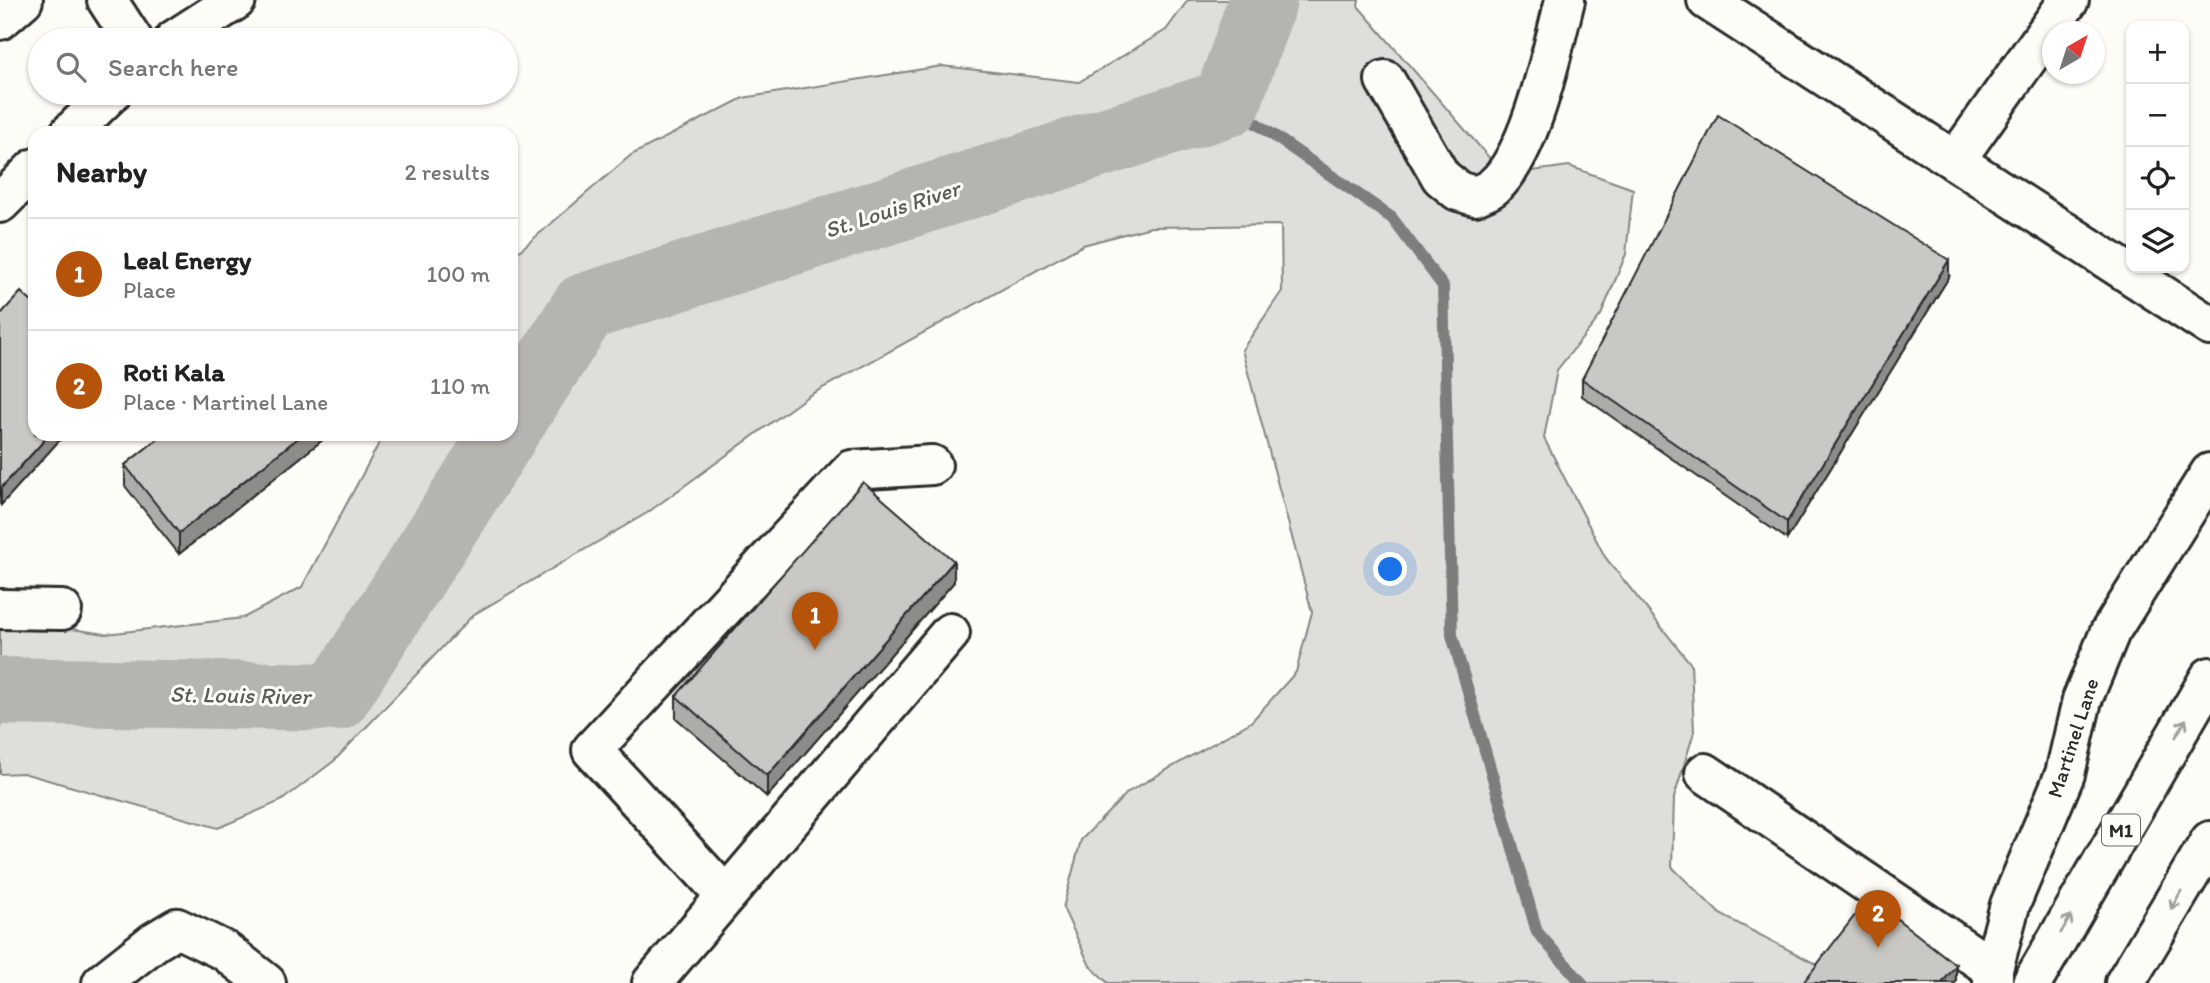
<!DOCTYPE html>
<html lang="en">
<head>
<meta charset="utf-8">
<style>
	:root { --surface:#fff; --page:#f6f6f6; --text:#222; --muted:#767676; --line:#e0e0e0; --accent:#b45309 }
	body { margin:0; font-family:Itim,sans-serif; background:var(--page); color:var(--text) }
	.controls { position:absolute; right:21px; top:21px; display:grid; overflow:hidden; border-radius:14px; box-shadow:0 2px 5px #0004 }
	.controls button { width:63px; height:63px; display:grid; place-items:center; padding:0; border:0; border-bottom:2px solid var(--line); background:var(--surface); color:var(--text); font:35px sans-serif }
	.compass { position:absolute; left:2042px; top:21px; width:63px; height:63px; border-radius:50%; background:var(--surface); box-shadow:0 2px 5px #0004; rotate:39deg }
	.you { position:absolute; left:1391px; top:570px; width:24px; height:24px; margin:-18px; border:5px solid #fff; border-radius:50%; background:#1a73e8; box-shadow:0 0 0 10px #1a73e833 }
	.badge { display:grid; place-items:center; width:46px; height:46px; border-radius:50%; background:var(--accent); color:#fff; font-size:23px; font-weight:700 }
	.pin { position:absolute; translate:-50% -58px; filter:drop-shadow(0 2px 4px #0008) }
	.pin::after { content:''; position:absolute; top:37px; width:24px; height:21px; background:inherit; clip-path:polygon(0 0,100% 0,50% 100%) }
	.list { margin:0; padding:0; list-style:none }
	h2 { display:flex; justify-content:space-between; align-items:center; height:91px; margin:0; padding:0 28px; font-size:30px }
	h2 small { font-size:23px; font-weight:400; color:var(--muted) }
	.list li { display:grid; grid-template-columns:46px 1fr auto; gap:21px; align-items:center; box-sizing:border-box; height:112px; padding:0 28px; border-top:2px solid var(--line) }
	.list b { display:block; font-size:26px; white-space:nowrap }
	.list p { margin:0; font-size:23px; white-space:nowrap; color:var(--muted) }
	.list em { font-size:23px; font-style:normal; color:var(--muted) }
	.icon { flex:none; width:38px; height:38px; fill:none; stroke:currentColor; stroke-width:2; stroke-linecap:round; stroke-linejoin:round }
	.map { position:relative; flex:none; width:2210px; height:983px; overflow:hidden }
	.search { position:absolute; background:var(--surface); box-shadow:0 2px 5px #0004; left:28px; top:28px; width:490px; height:77px; display:flex; align-items:center; gap:18px; box-sizing:border-box; padding:0 24px; border-radius:38px; color:var(--muted); font-size:26px }
	.panel { position:absolute; background:var(--surface); box-shadow:0 2px 5px #0004; left:28px; top:126px; width:490px; height:315px; border-radius:21px }
	.map>svg:first-child { display:block }
	.green { fill:#dfdeda; stroke:#858482; stroke-width:2 }
	.lines { fill:none; stroke-linecap:round; stroke-linejoin:round }
	.stream { stroke:#7e7d7b; stroke-width:12 }
	.river { stroke:#b5b4b1; stroke-width:68 }
	.minor-casing { stroke:#2b2b2b; stroke-width:44 }
	.major-casing { stroke:#2b2b2b; stroke-width:44 }
	.highway-casing { stroke:#2b2b2b; stroke-width:44 }
	.minor { stroke:#fdfcf7; stroke-width:38 }
	.major { stroke:#fdfcf7; stroke-width:38 }
	.highway { stroke:#fdfcf7; stroke-width:38 }
	.wall { fill:#adaca9; stroke:#2b2b2b; stroke-width:2 }
	.shaded-wall { fill:#8d8c89; stroke:#2b2b2b; stroke-width:2 }
	.building { fill:#c9c8c4; stroke:#2b2b2b; stroke-width:2 }
	.oneway { stroke:#9e9e9b }
	.labels { text-anchor:middle; stroke-width:6; stroke-linejoin:round; paint-order:stroke }
	.shield { fill:#fdfcf7; stroke:#6a6a68; stroke-width:2 }
	.shield-label { font-size:19px; font-weight:bold; fill:#2b2b2b }
	.street-label { font-size:21px; fill:#2b2b2b; stroke:#fdfcf7 }
	.water-label { font-size:23px; font-style:italic; fill:#5b5b5a; stroke:#fdfcf7 }
</style>
</head>
<body>
<div class="map">
<svg width="2210" height="983" viewBox="0 0 2210 983">
	<rect width="100%" height="100%" fill="#fdfcf7"/>
	<filter id="ink" filterUnits="userSpaceOnUse"><feTurbulence type="fractalNoise" baseFrequency=".0143" numOctaves="2"/><feDisplacementMap in="SourceGraphic" scale="14" xChannelSelector="R" yChannelSelector="G"/><feConvolveMatrix kernelMatrix="1 2 1 2 8 2 1 2 1" color-interpolation-filters="sRGB"/></filter>
	<g filter="url(#ink)">
		<!-- green -->
		<path class="green" d="M 1188,0 L 1359,0 L 1358,6 L 1504,175 L 1569,166 L 1633,189 L 1626,254 L 1601,315 L 1557,370 L 1544,438 L 1605,557 L 1691,664 L 1694,732 L 1674,798 L 1672,867 L 1720,914 L 1852,983 L 1108,983 L 1090,966 L 1063,908 L 1081,840 L 1128,792 L 1251,722 L 1296,672 L 1312,612 L 1242,350 L 1282,291 L 1281,225 L 1151,227 L 1083,245 L 808,396 L 647,513 L 473,615 L 334,761 L 281,801 L 218,828 L 23,773 L 0,774 L 0,619 L 106,634 L 243,618 L 302,587 L 384,434 L 511,434 L 511,258 L 631,155 L 743,98 L 942,66 L 1079,82 L 1166,30 Z"/>
		<g class="lines">
			<!-- stream -->
			<path class="stream" d="M 1227,103 L 1392,218 L 1443,286 L 1452,635 L 1537,932 L 1582,983"/>
			<!-- river -->
			<path class="river" d="M 511,423 L 585,307 L 1227,103 L 1263,0
				M 0,691 L 336,697 L 504,434"/>
			<!-- minor casing -->
			<g class="minor-casing">
				<path id="minor" d="M 107,0 L 133,40
					M 1707,0 L 2210,326
					M 174,40 L 236,0
					M 1385,80 L 1441,177 L 1458,191 L 1475,196 C 1481,193 1489,191 1494,186 C 1531,155 1553,47 1565,0
					M 70,133 L 111,93
					M 1955,161 L 2069,0
					M 0,203 L 35,168
					M 0,609 L 62,610
					M 1705,773 L 1993,969
					M 726,896 L 592,750 L 852,470 L 932,465
					M 102,983 L 154,942 L 177,928 L 225,951 L 266,983
					M 652,983 L 950,633
					M 1993,983 L 1993,969 L 2010,905 L 2065,774 L 2082,700 L 2110,632 L 2210,473"/>
			</g>
			<!-- major casing -->
			<g class="major-casing">
				<path id="major" d="M 0,20 L 23,0"/>
			</g>
			<!-- highway casing -->
			<g class="highway-casing">
				<path id="highway" d="M 2032,983 L 2210,677
					M 2125,983 L 2210,841"/>
			</g>
			<!-- minor -->
			<use href="#minor" class="minor"/>
			<!-- major -->
			<use href="#major" class="major"/>
			<!-- highway -->
			<use href="#highway" class="highway"/>
		</g>
		<!-- wall -->
		<path class="wall" d="M 1949,277 L 1787,539 L 1582,396 L 1582,379 Z
			M 0,315 L 35,434 L 65,434 L 1,505 L 0,504 Z
			M 164,434 L 330,434 L 179,554 L 125,486 L 125,465 Z
			M 954,582 L 767,797 L 676,718 L 676,696 Z"/>
		<!-- shaded-wall -->
		<path class="shaded-wall" d="M 1949,260 L 1949,277 L 1787,539 L 1787,522 Z
			M 50,434 L 65,434 L 1,505 L 1,488 Z
			M 303,434 L 330,434 L 179,554 L 179,533 Z
			M 954,561 L 954,582 L 767,797 L 767,776 Z
			M 1956,965 L 1956,982 L 1955,983 L 1942,983 Z"/>
		<!-- building -->
		<path class="building" d="M 1718,115 L 1949,260 L 1787,522 L 1582,379 Z
			M 21,292 L 35,305 L 35,434 L 50,434 L 1,488 L 0,487 L 0,315 Z
			M 164,434 L 303,434 L 179,533 L 125,465 Z
			M 863,482 L 954,561 L 767,776 L 676,696 Z
			M 1869,897 L 1956,965 L 1942,983 L 1803,983 Z"/>
		<!-- one-way arrows -->
		<defs><path id="oneway-shaft" d="M-6 0H5M1.5-3L5.5 0L1.5 3" fill="none" stroke-width="1.6" stroke-linecap="round" stroke-linejoin="round" transform="scale(1.75)"/></defs>
		<g class="oneway">
			<use href="#oneway-shaft" transform="translate(2181 728) rotate(-60)"/>
			<use href="#oneway-shaft" transform="translate(2176 900) rotate(120)"/>
			<use href="#oneway-shaft" transform="translate(2066 924) rotate(-60)"/>
		</g>
	</g>
	<g class="labels">
		<!-- shield labels -->
		<rect class="shield" x="2102" y="814.5" width="38" height="31" rx="5"/>
		<g class="shield-label">
			<text x="2121" y="837">M1</text>
		</g>
		<!-- street labels -->
		<g class="street-label">
			<text transform="translate(2073 738) rotate(-72)" y="7">Martinel Lane</text>
		</g>
		<!-- water labels -->
		<g class="water-label">
			<text transform="translate(892 209) rotate(-18)" y="8">St. Louis River</text>
			<text transform="translate(240 695) rotate(1)" y="8">St. Louis River</text>
		</g>
	</g>
</svg>
<div class="controls">
<button>+</button>
<button>−</button>
<button><svg class="icon" aria-label="locate" viewBox="0 0 24 24"><circle cx="12" cy="12" r="6"/><path d="M12 2v4M12 18v4M2 12h4M18 12h4"/></svg></button>
<button><svg class="icon" aria-label="layers" viewBox="0 0 24 24"><path d="M12 4l9 5-9 5-9-5zM3 14l9 5 9-5"/></svg></button>
</div>
<svg class="compass" viewBox="-18 -18 36 36"><path d="M0-13l5 13h-10z" fill="#e53935"/><path d="M0 13l5-13h-10z" fill="#767676"/></svg>
<div class="you"></div>
<div class="pin badge" style="left:815px;top:650px">1</div>
<div class="pin badge" style="left:1878px;top:948px">2</div>
<div class="search"><svg class="icon" aria-label="search" viewBox="0 0 24 24"><circle cx="10" cy="10" r="6"/><path d="M15 15l6 6"/></svg>Search here</div>
<section class="panel">
<h2>Nearby<small>2 results</small></h2>
<ul class="list">
<li><span class="badge">1</span><div><b>Leal Energy</b><p>Place</p></div><em>100 m</em></li>
<li><span class="badge">2</span><div><b>Roti Kala</b><p>Place · Martinel Lane</p></div><em>110 m</em></li>
</ul>
</section>
</div>
</body>
</html>
